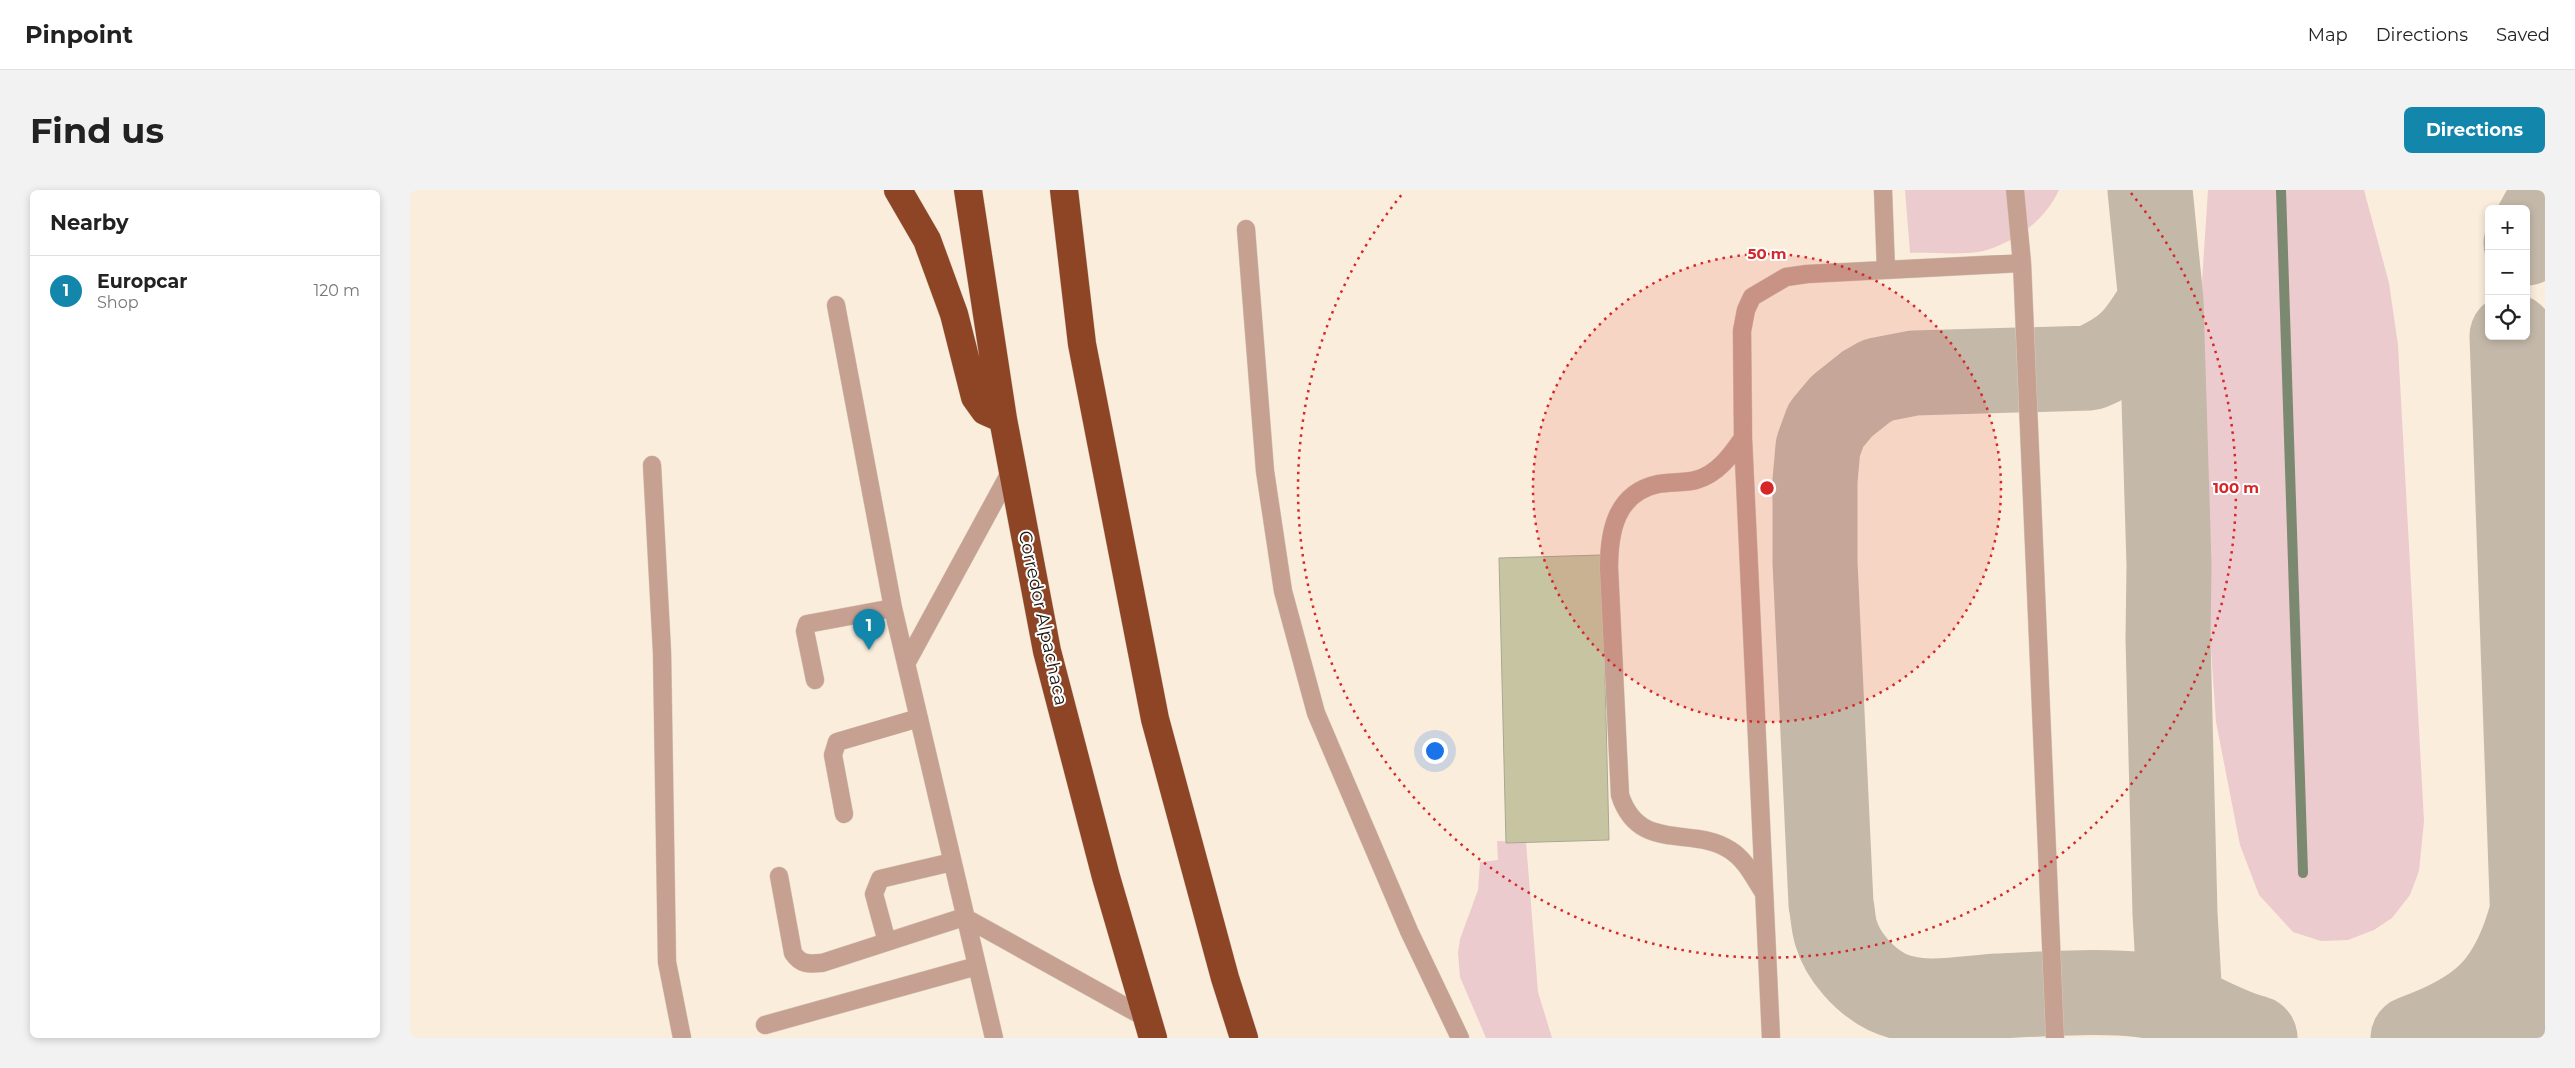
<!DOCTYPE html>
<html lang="en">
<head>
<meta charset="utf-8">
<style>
	:root { --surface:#fff; --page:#f2f2f2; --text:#222; --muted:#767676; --line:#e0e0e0; --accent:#1386ac }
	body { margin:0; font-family:Montserrat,sans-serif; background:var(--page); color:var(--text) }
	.controls { position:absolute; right:15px; top:15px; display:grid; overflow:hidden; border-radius:8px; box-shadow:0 2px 8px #0003 }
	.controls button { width:45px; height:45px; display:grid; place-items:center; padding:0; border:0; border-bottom:1px solid var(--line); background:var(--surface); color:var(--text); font:25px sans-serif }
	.you { position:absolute; left:1024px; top:560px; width:18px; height:18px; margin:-12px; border:4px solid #fff; border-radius:50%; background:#1a73e8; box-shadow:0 0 0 8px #1a73e833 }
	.badge { display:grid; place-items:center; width:32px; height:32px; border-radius:50%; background:var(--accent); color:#fff; font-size:16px; font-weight:700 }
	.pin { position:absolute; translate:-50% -41px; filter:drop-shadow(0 1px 2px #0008) }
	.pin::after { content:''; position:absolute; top:26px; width:18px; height:15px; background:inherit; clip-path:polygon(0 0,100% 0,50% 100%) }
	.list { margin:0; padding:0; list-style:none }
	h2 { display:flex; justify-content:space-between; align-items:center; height:65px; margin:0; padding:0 20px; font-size:21px }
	h2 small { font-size:16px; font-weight:400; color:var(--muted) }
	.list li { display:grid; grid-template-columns:32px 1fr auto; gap:15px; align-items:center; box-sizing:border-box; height:70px; padding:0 20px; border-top:1px solid var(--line) }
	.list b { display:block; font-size:19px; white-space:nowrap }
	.list p { margin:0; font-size:16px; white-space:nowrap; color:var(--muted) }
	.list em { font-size:16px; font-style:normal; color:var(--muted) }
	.icon { flex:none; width:28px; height:28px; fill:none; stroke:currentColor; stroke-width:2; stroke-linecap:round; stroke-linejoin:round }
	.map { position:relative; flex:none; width:2135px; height:848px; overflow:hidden; border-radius:8px }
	header { display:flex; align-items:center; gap:30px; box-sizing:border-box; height:70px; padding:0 25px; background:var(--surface); border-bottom:1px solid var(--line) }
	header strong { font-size:24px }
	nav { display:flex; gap:28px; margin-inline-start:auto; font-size:18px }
	.intro { display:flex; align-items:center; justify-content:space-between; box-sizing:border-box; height:120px; padding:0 30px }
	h1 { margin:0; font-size:35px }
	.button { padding:12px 22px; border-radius:8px; background:var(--accent); color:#fff; font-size:18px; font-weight:700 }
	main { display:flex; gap:30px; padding:0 30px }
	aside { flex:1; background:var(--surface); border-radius:8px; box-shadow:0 2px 8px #0003 }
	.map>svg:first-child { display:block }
	.green { fill:#eccbce }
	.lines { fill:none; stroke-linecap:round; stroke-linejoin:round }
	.stream { stroke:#7c8971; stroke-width:10 }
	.taxiway { stroke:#c4b8a9; stroke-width:85 }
	.building { fill:#c7c5a1; stroke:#a8a793 }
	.lane-casing { stroke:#d7cbbb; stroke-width:19 }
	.highway-casing { stroke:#d7cbbb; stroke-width:29 }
	.lane { stroke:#c6a192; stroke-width:18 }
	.highway { stroke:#8d4525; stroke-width:28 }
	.ring { fill:none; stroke:#d62828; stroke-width:2.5; stroke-dasharray:2.5 5 }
	.labels { text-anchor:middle; stroke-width:4; stroke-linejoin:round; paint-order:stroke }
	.street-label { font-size:18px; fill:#1b1610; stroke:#fff }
	.centre { fill:#d62828; stroke:#fff; stroke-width:2.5 }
	.ring-label { font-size:15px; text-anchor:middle; font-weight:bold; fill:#d62828; stroke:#fff; stroke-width:4; stroke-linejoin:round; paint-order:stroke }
</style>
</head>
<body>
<header>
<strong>Pinpoint</strong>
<nav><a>Map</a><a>Directions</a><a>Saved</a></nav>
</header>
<div class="intro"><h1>Find us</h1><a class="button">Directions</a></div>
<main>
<aside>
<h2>Nearby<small></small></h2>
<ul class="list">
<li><span class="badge">1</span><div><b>Europcar</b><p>Shop</p></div><em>120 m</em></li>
</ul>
</aside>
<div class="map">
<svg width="2135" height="848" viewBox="0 0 2135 848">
	<rect width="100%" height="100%" fill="#fbeddb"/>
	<!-- green -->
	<path class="green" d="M 1495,0 L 1649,0 C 1635,30 1608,50 1577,60 C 1556,66 1522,62 1500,63 Z
		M 1798,0 L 1954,0 L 1979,93 L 1988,155 L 2014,631 L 2009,681 L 2000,705 L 1982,728 L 1964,740 L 1938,750 L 1911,751 L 1883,742 L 1849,705 L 1830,655 L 1806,532 L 1799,431 L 1792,91 Z
		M 1087,651 L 1116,652 L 1128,802 L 1142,848 L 1076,848 L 1050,787 L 1048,763 L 1050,749 L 1068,700 L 1070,672 L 1088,670 Z"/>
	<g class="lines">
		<!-- stream -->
		<path class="stream" d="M 1871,0 L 1893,683"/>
		<!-- taxiway -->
		<path class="taxiway" d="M 1740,0 L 1751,111 L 1759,375 L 1758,449 L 1765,723 L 1772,848
			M 2116,53 L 2135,19
			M 1751,111 C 1729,147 1720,161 1680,178 L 1504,183 L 1468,190 L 1456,197 L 1432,216 L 1416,235 L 1408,257 L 1405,291 L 1405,372 L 1421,714 C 1423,723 1423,734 1426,743 C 1433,767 1455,791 1477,802 C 1510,818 1554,808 1589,806 C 1632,804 1691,800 1733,805 C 1773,811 1806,838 1845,848
			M 2102,146 L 2127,848
			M 2003,848 C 2073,823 2102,796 2122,723"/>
	</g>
	<!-- building -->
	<path class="building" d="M 1192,365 L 1199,650 L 1096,653 L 1089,368 Z"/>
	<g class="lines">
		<!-- lane casing -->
		<g class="lane-casing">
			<path id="lane" d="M 1473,0 L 1476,80
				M 1605,0 L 1612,73 L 1645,848
				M 836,39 L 855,281 L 873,401 L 906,523 L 999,741 L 1050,848
				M 426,115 L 483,418 L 584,848
				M 1333,248 C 1321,265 1308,284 1286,290 C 1274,293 1260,292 1248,294 C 1206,303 1199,341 1199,378 L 1210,605 C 1229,664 1283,635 1320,660 C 1336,670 1344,688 1354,703
				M 242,275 L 252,462 L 257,772 L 272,848
				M 497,472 L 602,279
				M 405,490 L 395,441 L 397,434 L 483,418
				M 434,624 L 423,565 L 427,552 L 509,528
				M 369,686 L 383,763 C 391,775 399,774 412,773 L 554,727 L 736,828
				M 477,752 L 464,704 L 470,689 L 542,672
				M 355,835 L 567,776
				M 1361,848 L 1333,248 L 1332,141 L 1336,120 L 1342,107 L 1376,87 L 1397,84 L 1612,73"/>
		</g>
		<!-- highway casing -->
		<g class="highway-casing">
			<path id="highway" d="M 488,0 L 517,50 L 544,124 L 565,207 L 575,221 L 593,229
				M 558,0 L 593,229 L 637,461 L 696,687 L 743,848
				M 654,0 L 672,154 L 745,529 L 815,788 L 834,848"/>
		</g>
		<!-- lane -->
		<use href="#lane" class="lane"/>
		<!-- highway -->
		<use href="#highway" class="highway"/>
	</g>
	<!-- distance rings -->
	<circle cx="1357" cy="298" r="234" fill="#d62828" fill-opacity=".12"/>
	<g class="ring">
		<circle cx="1357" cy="298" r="234"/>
		<path d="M1721 3A469 469 0 1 1 993 3"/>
	</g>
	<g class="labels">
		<!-- street labels -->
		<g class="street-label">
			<text transform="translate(633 428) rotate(78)" y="6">Corredor Alpachaca</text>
		</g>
	</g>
	<circle cx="1357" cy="298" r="8" class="centre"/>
	<g class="ring-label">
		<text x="1357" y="69">50 m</text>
		<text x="1826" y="303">100 m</text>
	</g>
</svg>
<div class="controls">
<button>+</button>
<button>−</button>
<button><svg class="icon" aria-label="locate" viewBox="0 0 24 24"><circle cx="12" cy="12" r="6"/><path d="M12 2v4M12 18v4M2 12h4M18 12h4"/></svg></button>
</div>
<div class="you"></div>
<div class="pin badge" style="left:459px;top:460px">1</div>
</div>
</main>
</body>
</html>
